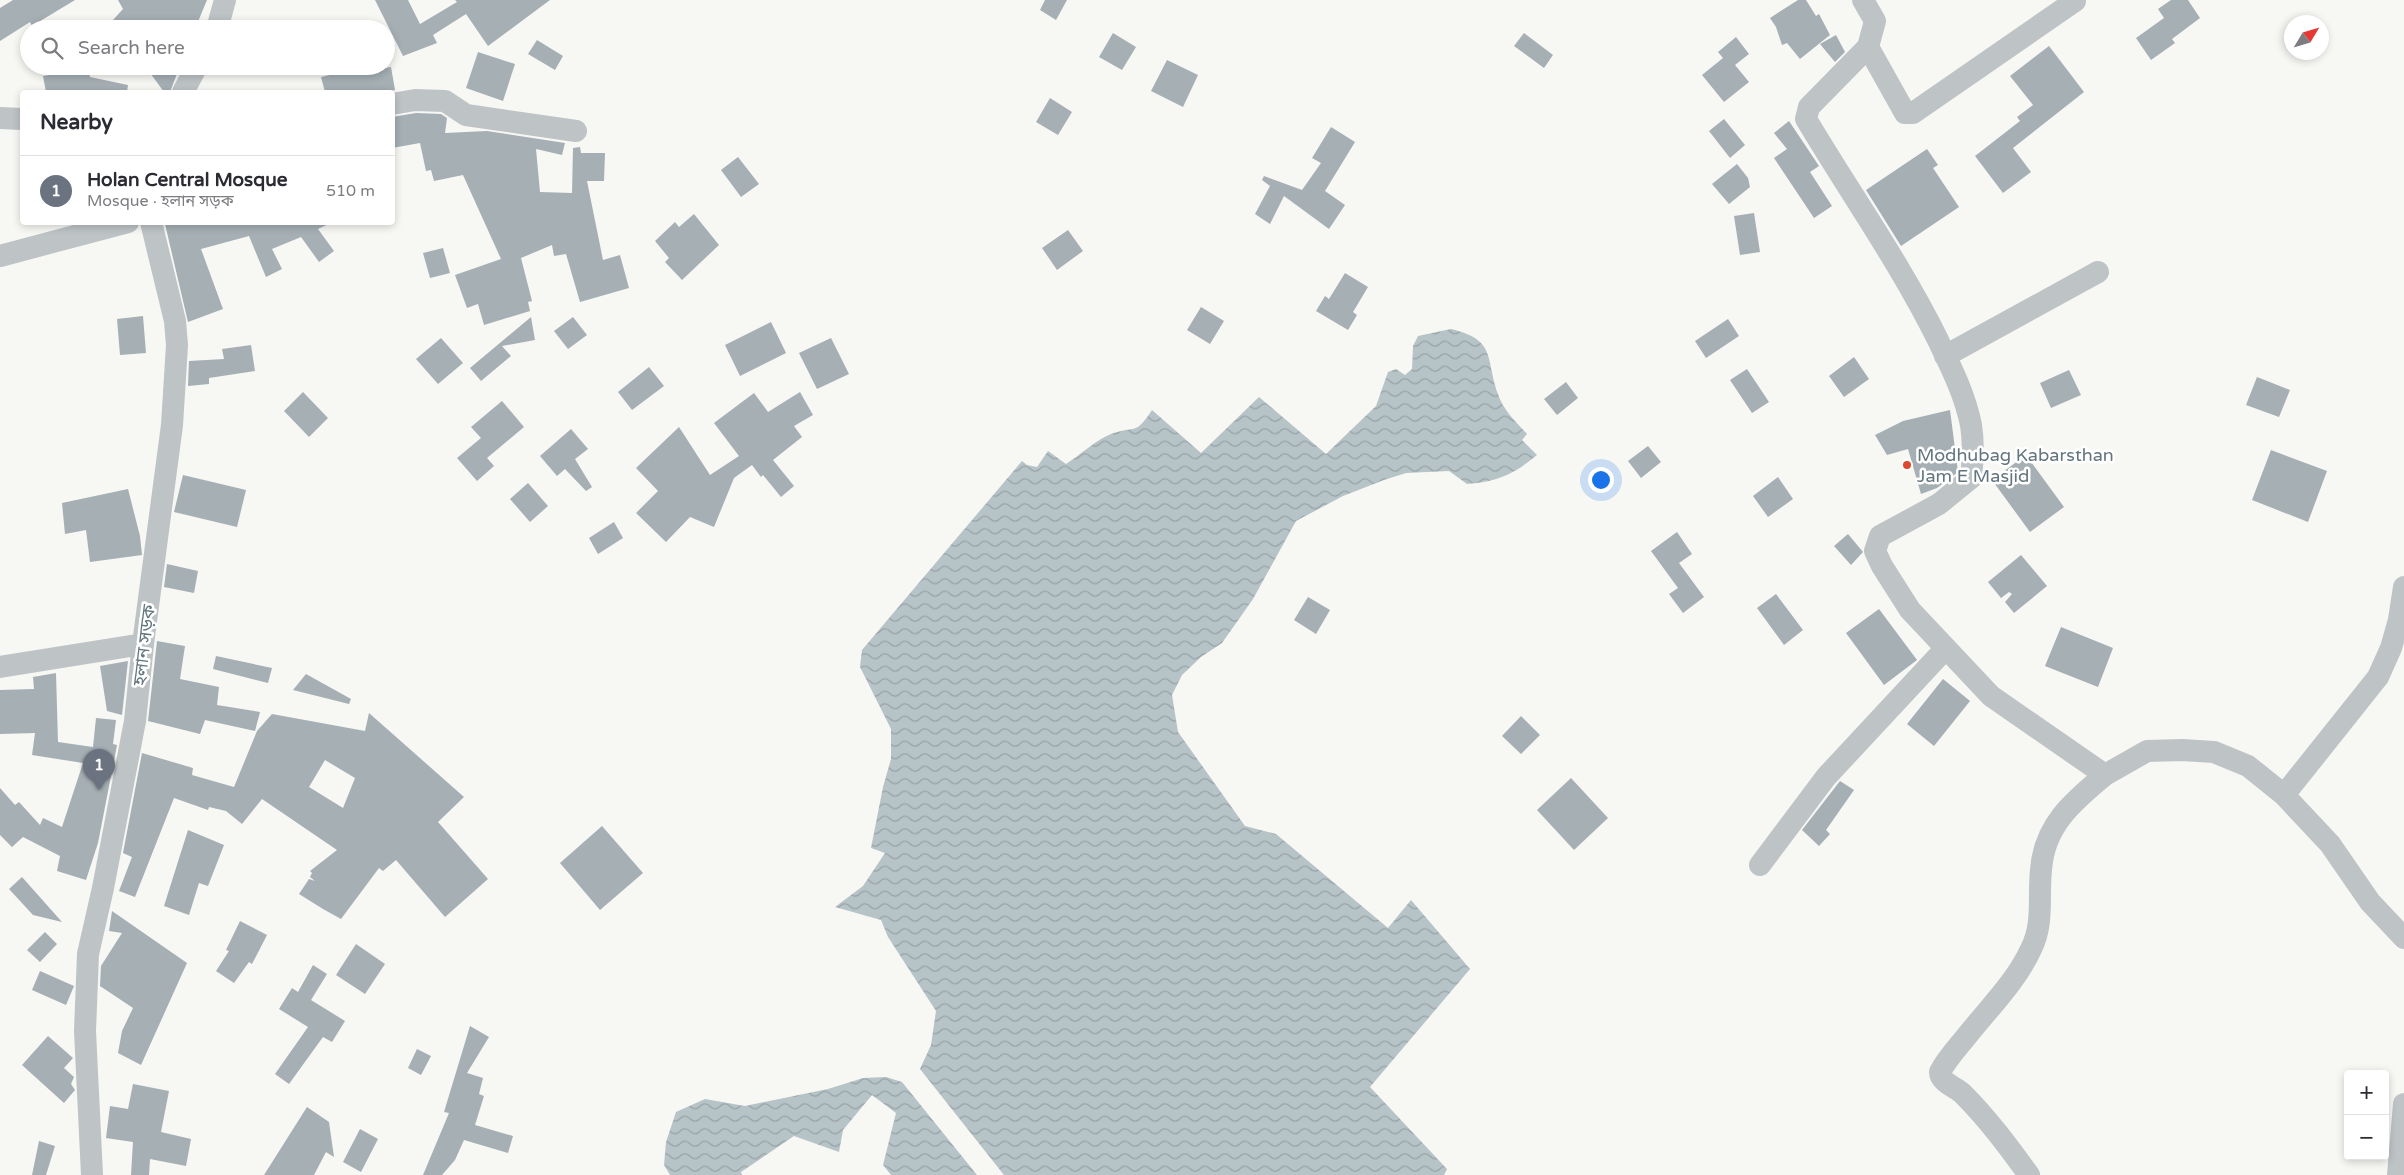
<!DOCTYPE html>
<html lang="en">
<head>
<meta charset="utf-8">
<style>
	:root { --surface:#fff; --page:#f7f7f7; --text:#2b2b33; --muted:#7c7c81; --line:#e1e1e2; --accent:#0b8043 }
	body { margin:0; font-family:"Varela Round","Noto Sans Bengali",sans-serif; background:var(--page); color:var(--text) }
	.controls { position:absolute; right:15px; bottom:15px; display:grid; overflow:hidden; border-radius:5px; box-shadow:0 2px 8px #0003 }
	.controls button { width:45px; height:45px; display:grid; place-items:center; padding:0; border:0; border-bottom:1px solid var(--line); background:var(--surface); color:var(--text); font:25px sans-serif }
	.compass { position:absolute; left:2284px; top:15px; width:45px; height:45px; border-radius:50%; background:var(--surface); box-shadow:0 2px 8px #0003; rotate:52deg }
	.you { position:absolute; left:1600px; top:479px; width:18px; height:18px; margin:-12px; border:4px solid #fff; border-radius:50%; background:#1a73e8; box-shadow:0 0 0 8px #1a73e833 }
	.badge { display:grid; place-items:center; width:32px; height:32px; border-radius:50%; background:var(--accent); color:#fff; font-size:16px; font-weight:700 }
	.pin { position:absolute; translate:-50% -41px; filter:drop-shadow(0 1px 2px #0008) }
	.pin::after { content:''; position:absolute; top:26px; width:18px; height:15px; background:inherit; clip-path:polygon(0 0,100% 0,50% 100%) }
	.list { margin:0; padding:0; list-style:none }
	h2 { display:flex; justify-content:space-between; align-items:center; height:65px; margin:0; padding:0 20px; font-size:21px }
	h2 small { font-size:16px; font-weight:400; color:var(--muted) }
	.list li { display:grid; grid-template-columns:32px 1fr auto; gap:15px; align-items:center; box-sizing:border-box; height:70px; padding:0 20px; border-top:1px solid var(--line) }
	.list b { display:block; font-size:19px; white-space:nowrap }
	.list p { margin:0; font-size:16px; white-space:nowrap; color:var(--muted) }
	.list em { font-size:16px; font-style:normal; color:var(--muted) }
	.icon { flex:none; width:28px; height:28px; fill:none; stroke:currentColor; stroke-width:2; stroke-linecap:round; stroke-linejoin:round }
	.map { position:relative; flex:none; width:2404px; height:1175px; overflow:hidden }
	.search { position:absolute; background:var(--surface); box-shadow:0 2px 8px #0003; left:20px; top:20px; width:375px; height:55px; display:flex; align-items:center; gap:12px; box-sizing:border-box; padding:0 18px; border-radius:28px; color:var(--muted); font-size:19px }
	.panel { position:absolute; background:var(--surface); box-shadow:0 2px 8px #0003; left:20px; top:90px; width:375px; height:135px; border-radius:5px }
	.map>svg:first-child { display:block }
	.water { fill:url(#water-waves) }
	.building { fill:#a5afb4; fill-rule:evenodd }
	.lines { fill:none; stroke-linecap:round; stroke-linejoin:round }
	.minor { stroke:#bec3c6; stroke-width:22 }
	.poi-dot { fill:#dd492e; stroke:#fff; stroke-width:2 }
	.labels { text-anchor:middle; stroke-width:5; stroke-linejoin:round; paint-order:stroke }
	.poi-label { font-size:18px; fill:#63757e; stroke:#fff; text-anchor:start }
	.street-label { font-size:18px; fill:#63757e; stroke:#fff }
</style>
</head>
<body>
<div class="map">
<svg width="2404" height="1175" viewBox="0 0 2404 1175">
	<defs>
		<pattern id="water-waves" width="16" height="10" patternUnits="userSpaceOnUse" patternTransform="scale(1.25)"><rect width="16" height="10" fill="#b6c3c7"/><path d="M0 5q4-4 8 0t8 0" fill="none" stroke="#98a3a7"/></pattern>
	</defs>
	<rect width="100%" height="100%" fill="#f7f7f4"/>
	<!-- water -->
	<path class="water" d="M 1451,329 C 1497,340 1485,358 1498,394 C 1503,410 1516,422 1527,434 L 1522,440 L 1537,455 C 1512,475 1499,481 1467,484 L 1449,471 L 1406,473 L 1384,480 L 1343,496 L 1296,521 L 1253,599 L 1222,643 L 1201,657 L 1182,675 L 1172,695 L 1178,732 L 1245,826 L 1276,834 L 1388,928 L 1411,900 L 1470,969 L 1370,1087 L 1447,1169 L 1444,1175 L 1004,1175 L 920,1069 L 931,1045 L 936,1011 L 888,937 L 881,920 L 835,907 L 863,886 L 885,853 L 871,848 L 883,787 L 891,759 L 891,729 L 860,667 L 862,650 L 1022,461 L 1027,465 L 1037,467 L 1048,451 L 1066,464 C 1079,456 1097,439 1111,434 C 1136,425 1135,436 1152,410 L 1201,453 L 1259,397 L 1326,454 L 1376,406 L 1388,372 L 1396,369 L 1405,375 L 1412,369 L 1413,346 L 1418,336 Z
		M 886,1077 L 902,1082 L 977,1175 L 891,1175 L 883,1165 L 896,1113 L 872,1095 L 843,1130 L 839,1152 L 794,1136 L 741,1172 L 742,1175 L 670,1175 L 664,1165 L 666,1142 L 676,1112 L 705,1099 L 745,1106 L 828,1089 L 863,1078 Z"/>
	<!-- building -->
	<path class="building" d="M 13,0 L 75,0 L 32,26 L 30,22 L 0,41 L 0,8 Z
		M 118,0 L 207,0 L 195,29 L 119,29 L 113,20 L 123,9 Z
		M 375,0 L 408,0 L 420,24 L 457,2 L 455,0 L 550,0 L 488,46 L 466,14 L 433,35 L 437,43 L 403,56 Z
		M 1045,0 L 1067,0 L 1056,20 L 1040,10 Z
		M 1798,0 L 1806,0 L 1816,16 L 1819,14 L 1830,35 L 1800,59 L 1787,43 L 1782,45 L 1776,27 L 1770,18 Z
		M 2171,0 L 2188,0 L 2200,18 L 2172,39 L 2175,43 L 2151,60 L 2136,38 L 2164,18 L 2158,9 Z
		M 1113,33 L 1136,47 L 1122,70 L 1099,57 Z
		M 1524,33 L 1553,55 L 1544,68 L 1514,46 Z
		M 1836,35 L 1845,52 L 1835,62 L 1820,44 Z
		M 1736,37 L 1749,54 L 1735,65 L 1749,82 L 1724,102 L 1702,75 L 1723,58 L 1718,52 Z
		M 537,40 L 563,56 L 555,70 L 528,54 Z
		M 2049,46 L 2084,92 L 2013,148 L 2031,172 L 2003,193 L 1975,156 L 2020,121 L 2017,117 L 2033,105 L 2010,76 Z
		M 478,52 L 515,64 L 503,101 L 466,88 Z
		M 1167,60 L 1198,75 L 1183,107 L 1151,91 Z
		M 67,66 L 88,66 L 90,77 L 128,85 L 127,92 L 46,92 L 43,76 L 68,72 Z
		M 145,66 L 180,66 L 170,92 L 164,92 Z
		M 391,67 L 395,90 L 387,92 L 325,92 L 321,77 L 347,71 L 347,73 L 361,70 L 361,72 Z
		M 1050,98 L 1072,112 L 1058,135 L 1036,122 Z
		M 416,113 L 441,114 L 447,118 L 445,133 L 487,131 L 565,143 L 562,155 L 536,149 L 540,192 L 572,193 L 573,148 L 580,147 L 581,153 L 605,153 L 604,181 L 587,181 L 603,260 L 620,255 L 629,288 L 580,302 L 566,254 L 554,256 L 552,245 L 521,258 L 532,301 L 528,302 L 530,311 L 484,325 L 478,304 L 467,308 L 455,275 L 501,259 L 463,175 L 434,181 L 431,170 L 426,171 L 420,143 L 392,148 L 392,117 Z
		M 1724,119 L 1745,145 L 1730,158 L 1709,131 Z
		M 1789,121 L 1819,166 L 1810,172 L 1832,206 L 1814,218 L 1774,158 L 1787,149 L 1774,133 Z
		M 1331,127 L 1355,142 L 1325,191 L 1345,205 L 1329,229 L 1284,196 L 1270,224 L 1255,214 L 1270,186 L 1262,180 L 1264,176 L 1302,190 L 1321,163 L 1312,158 Z
		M 1927,149 L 1938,165 L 1933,168 L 1959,207 L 1901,246 L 1866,190 Z
		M 738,157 L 759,184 L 741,197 L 721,170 Z
		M 1737,164 L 1748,178 L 1750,187 L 1729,204 L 1712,184 Z
		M 1754,213 L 1760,252 L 1740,255 L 1734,216 Z
		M 694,214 L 719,245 L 682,280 L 665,262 L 669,258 L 655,241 L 675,222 L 679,227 Z
		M 169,222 L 333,222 L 318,229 L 334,251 L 319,262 L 301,237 L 272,249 L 282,269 L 266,277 L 249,236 L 201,249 L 223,309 L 188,322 L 165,224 Z
		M 1068,230 L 1083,251 L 1057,270 L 1042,248 Z
		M 443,248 L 450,273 L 430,278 L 423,253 Z
		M 1345,273 L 1368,287 L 1353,312 L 1357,315 L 1348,330 L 1316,311 L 1325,296 L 1329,299 Z
		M 1201,307 L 1224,321 L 1210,344 L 1187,330 Z
		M 143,316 L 146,353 L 120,355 L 117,319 Z
		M 531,317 L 535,340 L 502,346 L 511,356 L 481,381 L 470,368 Z
		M 573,317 L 587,335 L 568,349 L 554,331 Z
		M 1728,319 L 1739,336 L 1706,358 L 1695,341 Z
		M 771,322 L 786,353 L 740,376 L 725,345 Z
		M 441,338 L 463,363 L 438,384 L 416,359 Z
		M 831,338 L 849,374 L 817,389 L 799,353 Z
		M 251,345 L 255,371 L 209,378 L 209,384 L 188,386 L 189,361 L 224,359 L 222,349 Z
		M 1854,357 L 1869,379 L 1844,397 L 1829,376 Z
		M 649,367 L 664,386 L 632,410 L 618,392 Z
		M 1747,369 L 1769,402 L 1752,413 L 1730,380 Z
		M 2069,370 L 2081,395 L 2051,408 L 2040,383 Z
		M 2257,377 L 2290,390 L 2279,417 L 2246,405 Z
		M 1566,382 L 1578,398 L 1557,415 L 1544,399 Z
		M 303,392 L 328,418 L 309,437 L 284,411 Z
		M 800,392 L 813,415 L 794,426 L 802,437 L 773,460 L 794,486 L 781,497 L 763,475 L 761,477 L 752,465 L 734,478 L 714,527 L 690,517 L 666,542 L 636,513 L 658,491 L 636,468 L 679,427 L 710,475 L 739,456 L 714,423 L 754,393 L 768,412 Z
		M 502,401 L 524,427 L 487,458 L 494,466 L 477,481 L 457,458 L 481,438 L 471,427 Z
		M 1950,410 L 1958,472 L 1937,488 L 1921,494 L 1908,449 L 1887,455 L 1875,435 L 1903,421 Z
		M 571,429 L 588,449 L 575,459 L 592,487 L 586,491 L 565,469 L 557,476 L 540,456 Z
		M 1648,446 L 1661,462 L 1641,478 L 1628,461 Z
		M 2271,450 L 2327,471 L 2308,522 L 2252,500 Z
		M 2026,455 L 2064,507 L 2030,532 L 1992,480 Z
		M 183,475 L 246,490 L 237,527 L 174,512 Z
		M 1778,477 L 1793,499 L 1768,517 L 1753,496 Z
		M 528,483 L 548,506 L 530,522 L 510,499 Z
		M 128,489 L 140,536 L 142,555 L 90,562 L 86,530 L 65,534 L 62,503 Z
		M 614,522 L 623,538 L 598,554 L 589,538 Z
		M 1677,532 L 1692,554 L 1679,563 L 1704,597 L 1683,613 L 1669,594 L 1678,588 L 1651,551 Z
		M 1848,534 L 1863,552 L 1851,565 L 1834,546 Z
		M 2021,555 L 2047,586 L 2014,613 L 2005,602 L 2012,594 L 2009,592 L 2001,598 L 1988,582 Z
		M 167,564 L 198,571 L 194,593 L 164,587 Z
		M 1776,594 L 1803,630 L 1784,645 L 1757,608 Z
		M 1308,597 L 1330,610 L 1316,634 L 1294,620 Z
		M 1879,609 L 1917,660 L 1884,685 L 1846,633 Z
		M 2061,627 L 2113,648 L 2098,687 L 2045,666 Z
		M 157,641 L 185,646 L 180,679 L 219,687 L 217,705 L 260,712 L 255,731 L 205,720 L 200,734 L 148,721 Z
		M 216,656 L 272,668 L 268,683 L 213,669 Z
		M 128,661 L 122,715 L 107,711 L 100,666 Z
		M 56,673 L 58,742 L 93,747 L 96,718 L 116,720 L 113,744 L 117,745 L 98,843 L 86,880 L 57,871 L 60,856 L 23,837 L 12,847 L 0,835 L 0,788 L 15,805 L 19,802 L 40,825 L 43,818 L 62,827 L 83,763 L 32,755 L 35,733 L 0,734 L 0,690 L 34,689 L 33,677 Z
		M 306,674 L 351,699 L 349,704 L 293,690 Z
		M 1943,679 L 1970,701 L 1934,746 L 1907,724 Z
		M 369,713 L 464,797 L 438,822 L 488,879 L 445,917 L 396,860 L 383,871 L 379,868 L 341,919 L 323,909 L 299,894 L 309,879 L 315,881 L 310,877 L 312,873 L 310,871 L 337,850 L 262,799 L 242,824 L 226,811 L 209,807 L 208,810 L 174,798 L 135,897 L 119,891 L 132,857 L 123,853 L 142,753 L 193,768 L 192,775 L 234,787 L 257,731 L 272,714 L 365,731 ZM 325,760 L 355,778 L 343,808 L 309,787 Z
		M 1521,716 L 1540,735 L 1521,754 L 1502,736 Z
		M 1571,778 L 1608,818 L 1574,850 L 1537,810 Z
		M 1840,781 L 1854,790 L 1826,830 L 1830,834 L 1819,846 L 1802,830 Z
		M 602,826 L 643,873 L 600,910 L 560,863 Z
		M 188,830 L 224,845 L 208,886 L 199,883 L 189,915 L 164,906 Z
		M 22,877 L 62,922 L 33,915 L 9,889 Z
		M 112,911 L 187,963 L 141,1065 L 118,1053 L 122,1031 L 133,1008 L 100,986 L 101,966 L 122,933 L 109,931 Z
		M 240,921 L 267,935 L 252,964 L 249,962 L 234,983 L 216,971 L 229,951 L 226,950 Z
		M 45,932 L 57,944 L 40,962 L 27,950 Z
		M 356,944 L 385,964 L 365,994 L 336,975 Z
		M 313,965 L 327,974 L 311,1000 L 345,1021 L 332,1042 L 323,1037 L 289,1084 L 275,1074 L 308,1027 L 279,1009 L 292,988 L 298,992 Z
		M 40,971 L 74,986 L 66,1005 L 32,990 Z
		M 470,1026 L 489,1037 L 467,1073 L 483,1078 L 479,1094 L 484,1096 L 475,1125 L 513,1136 L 508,1153 L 464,1140 L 455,1160 L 442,1175 L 423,1175 L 449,1113 L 444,1112 Z
		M 48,1036 L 73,1058 L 64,1068 L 74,1077 L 71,1084 L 75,1090 L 64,1103 L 22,1065 Z
		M 417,1049 L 431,1056 L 421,1075 L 408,1068 Z
		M 133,1084 L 169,1091 L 161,1132 L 191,1139 L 186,1166 L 150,1159 L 149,1175 L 131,1175 L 133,1142 L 106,1138 L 110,1106 L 128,1109 Z
		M 307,1107 L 329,1122 L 334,1157 L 326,1152 L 314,1175 L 264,1175 Z
		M 360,1129 L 378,1139 L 361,1172 L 343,1162 Z
		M 39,1141 L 55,1146 L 46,1175 L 32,1175 Z"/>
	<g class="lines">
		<!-- minor -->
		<path class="minor" d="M 1863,0 L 1875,21 L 1868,47 L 1809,107 L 1806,119 C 1850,193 1900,263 1938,340 C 1951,367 1965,395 1971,425 C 1974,443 1973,460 1971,478 L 1939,504 L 1880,536 L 1875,551 L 1882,566 L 1910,610 L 1991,696 L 2105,775 C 2072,802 2044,826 2041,870 C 2038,897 2044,924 2031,949 C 2017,980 1991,1006 1970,1032 C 1960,1045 1947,1058 1940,1072 C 1940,1082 1955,1087 1962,1093 C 1988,1119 2008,1146 2029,1175
			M 217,29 L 225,0
			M 1868,47 L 1905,113 L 1913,113 L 2075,1
			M 183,92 L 197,66
			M 392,104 L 415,100 L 445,101 L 466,115 L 576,131
			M 0,118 L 22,119
			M 0,256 L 128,222
			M 1945,356 L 2098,272
			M 0,667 L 143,644
			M 2105,775 L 2147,751 L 2182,750 L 2214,752 L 2248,766 L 2284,795 L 2330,844 L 2370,902 L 2404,938
			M 2284,795 L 2378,677 L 2391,648 L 2399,620 L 2404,587
			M 1760,865 L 1826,777 L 1946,648
			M 92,1175 L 85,1031 L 88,954 L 103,888 L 135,721 L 143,644 L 172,425 L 177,345 L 175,321 L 151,222
			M 2398,1175 L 2404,1104"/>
	</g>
	<!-- markers -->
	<circle class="poi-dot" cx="1907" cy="465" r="5"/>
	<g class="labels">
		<!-- poi labels -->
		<g class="poi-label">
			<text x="1917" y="461">Modhubag Kabarsthan<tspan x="1917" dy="21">Jam E Masjid</tspan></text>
		</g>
		<!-- street labels -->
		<g class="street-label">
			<text transform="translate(144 645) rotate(-83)" y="6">হলান সড়ক</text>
		</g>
	</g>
</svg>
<div class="controls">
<button>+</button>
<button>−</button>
</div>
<svg class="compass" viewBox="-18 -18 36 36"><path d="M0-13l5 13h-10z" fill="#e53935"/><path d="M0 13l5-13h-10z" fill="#7c7c81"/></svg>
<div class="you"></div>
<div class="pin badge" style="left:99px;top:790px;background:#6b7280">1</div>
<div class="search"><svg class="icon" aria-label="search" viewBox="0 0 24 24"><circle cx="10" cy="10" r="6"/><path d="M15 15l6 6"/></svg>Search here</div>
<section class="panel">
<h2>Nearby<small></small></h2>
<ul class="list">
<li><span class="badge" style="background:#6b7280">1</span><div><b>Holan Central Mosque</b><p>Mosque · হলান সড়ক</p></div><em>510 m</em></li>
</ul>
</section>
</div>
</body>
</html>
